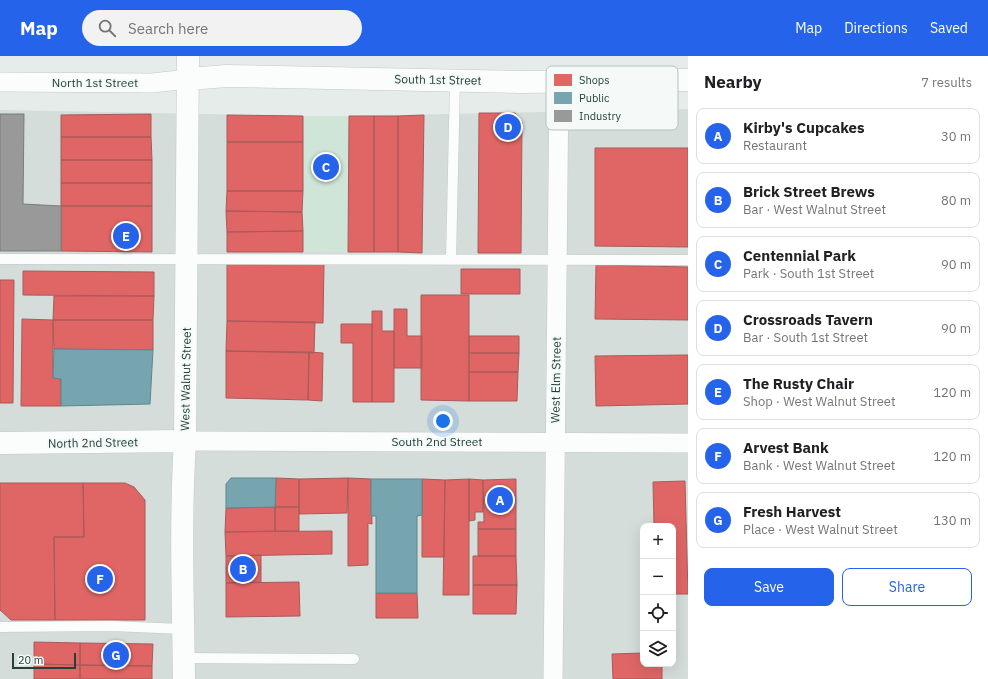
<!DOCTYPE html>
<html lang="en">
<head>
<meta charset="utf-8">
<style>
	:root { --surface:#fff; --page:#f2f2f2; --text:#202124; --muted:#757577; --line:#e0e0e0; --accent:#2563eb }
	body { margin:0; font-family:"IBM Plex Sans",sans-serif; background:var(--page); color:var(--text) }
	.controls { position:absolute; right:12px; bottom:12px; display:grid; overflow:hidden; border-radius:8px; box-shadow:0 4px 16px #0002 }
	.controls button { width:36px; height:36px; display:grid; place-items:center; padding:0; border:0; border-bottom:1px solid var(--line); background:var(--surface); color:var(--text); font:20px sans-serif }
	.scale { position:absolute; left:12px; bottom:10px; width:64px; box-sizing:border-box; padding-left:4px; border:2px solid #23413a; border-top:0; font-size:11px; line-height:14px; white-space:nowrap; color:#23413a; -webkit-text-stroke:3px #f5faf8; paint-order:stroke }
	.you { position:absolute; left:443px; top:365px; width:14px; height:14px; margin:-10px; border:3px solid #fff; border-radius:50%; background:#1a73e8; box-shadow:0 0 0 6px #1a73e833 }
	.badge { display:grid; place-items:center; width:26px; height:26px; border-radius:50%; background:var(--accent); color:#fff; font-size:13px; font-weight:700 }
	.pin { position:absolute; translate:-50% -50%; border:2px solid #fff; box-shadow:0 1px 4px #0006 }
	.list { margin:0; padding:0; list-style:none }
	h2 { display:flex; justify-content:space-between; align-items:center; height:52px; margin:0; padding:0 16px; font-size:17px }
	h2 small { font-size:13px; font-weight:400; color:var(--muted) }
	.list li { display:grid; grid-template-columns:26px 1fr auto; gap:12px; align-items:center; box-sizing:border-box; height:56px; margin:0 8px 8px; padding:0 8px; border:1px solid var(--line); border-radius:8px }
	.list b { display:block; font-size:15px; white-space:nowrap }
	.list p { margin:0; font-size:13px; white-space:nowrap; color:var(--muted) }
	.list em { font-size:13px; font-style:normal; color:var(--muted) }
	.actions { display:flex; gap:8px; padding:12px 16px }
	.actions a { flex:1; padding:9px 0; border:1px solid var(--accent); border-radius:8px; text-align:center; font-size:14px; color:var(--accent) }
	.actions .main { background:var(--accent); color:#fff }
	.icon { flex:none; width:22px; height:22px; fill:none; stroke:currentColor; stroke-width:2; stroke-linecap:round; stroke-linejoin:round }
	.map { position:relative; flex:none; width:688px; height:623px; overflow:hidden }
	header { display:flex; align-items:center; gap:24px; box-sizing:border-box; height:56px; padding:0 20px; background:var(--accent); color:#fff }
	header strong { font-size:19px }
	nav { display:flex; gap:22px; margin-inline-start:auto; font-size:14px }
	.search { width:280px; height:36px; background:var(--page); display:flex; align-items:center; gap:10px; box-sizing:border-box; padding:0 14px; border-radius:22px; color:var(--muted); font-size:15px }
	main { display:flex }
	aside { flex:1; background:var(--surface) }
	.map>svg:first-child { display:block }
	.built { fill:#d4ddd9; fill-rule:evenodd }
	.green { fill:#cfe5d7 }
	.shops { fill:#e06666; stroke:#a75b59 }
	.public { fill:#76a5af; stroke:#5d878c }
	.industry { fill:#999; stroke:#767f7c }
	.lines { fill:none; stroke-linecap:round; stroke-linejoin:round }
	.service-casing { stroke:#c3c9c7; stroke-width:11 }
	.minor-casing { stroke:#c3c9c7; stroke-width:20 }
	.tertiary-casing { stroke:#c3c9c7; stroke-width:23 }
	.secondary-casing { stroke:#c2c9c7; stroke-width:23 }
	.service { stroke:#fbfcfc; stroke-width:10 }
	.minor { stroke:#fbfcfc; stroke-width:19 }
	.tertiary { stroke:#fbfcfc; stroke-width:22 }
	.secondary { stroke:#fbfcfc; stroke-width:22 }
	.labels { text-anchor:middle; stroke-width:4; stroke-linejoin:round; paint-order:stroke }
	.street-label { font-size:12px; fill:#23413a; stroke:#f5faf8 }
	.key { fill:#f5faf8; stroke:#b6c2bf; stroke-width:1 }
	.key-label { font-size:11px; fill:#23413a }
</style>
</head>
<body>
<header>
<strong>Map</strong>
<div class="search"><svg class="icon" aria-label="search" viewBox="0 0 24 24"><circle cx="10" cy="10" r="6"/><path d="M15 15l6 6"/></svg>Search here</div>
<nav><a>Map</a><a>Directions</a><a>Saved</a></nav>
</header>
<main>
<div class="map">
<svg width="688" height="623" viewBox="0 0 688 623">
	<rect width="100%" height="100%" fill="#e6ece9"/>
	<!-- built -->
	<path class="built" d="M 688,53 L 688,623 L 0,623 L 0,54 L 303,60 L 303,196 L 348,196 L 349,60 ZM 643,470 L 673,470 L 673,608 L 643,608 Z"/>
	<!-- green -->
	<path class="green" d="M 303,60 L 349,60 L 348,196 L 303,196 Z"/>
	<!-- shops -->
	<path class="shops" d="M 479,57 L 515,57 L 522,66 L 521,197 L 478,197 Z
		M 151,58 L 151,81 L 61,81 L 61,59 Z
		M 227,59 L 303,60 L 303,86 L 227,86 Z
		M 424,59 L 422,197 L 398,196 L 398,60 Z
		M 349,60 L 374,60 L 374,196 L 348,196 Z
		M 374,60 L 398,60 L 398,196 L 374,196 Z
		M 61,81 L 151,81 L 152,104 L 61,104 Z
		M 227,86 L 303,86 L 303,135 L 227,135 Z
		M 595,92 L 688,92 L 688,191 L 595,190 Z
		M 61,104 L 152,104 L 152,127 L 61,127 Z
		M 61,127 L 152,127 L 152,150 L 61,150 Z
		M 227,135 L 303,135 L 302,156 L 226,155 Z
		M 61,150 L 152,150 L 152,196 L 61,195 Z
		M 226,155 L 302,156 L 303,175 L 227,176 Z
		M 303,175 L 303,196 L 227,196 L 227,176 Z
		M 227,207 L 324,208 L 323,267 L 227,265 Z
		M 596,209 L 688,211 L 688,264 L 595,263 Z
		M 461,213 L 520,213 L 520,238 L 461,238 Z
		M 23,215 L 154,216 L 154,240 L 23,239 Z
		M 0,224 L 14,224 L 13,347 L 0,347 Z
		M 421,239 L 469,239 L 469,345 L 421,344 Z
		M 54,240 L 154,240 L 153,264 L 53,264 Z
		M 394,253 L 407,253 L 407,280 L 422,280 L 422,312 L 394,312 Z
		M 372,255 L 382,255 L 382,275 L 394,275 L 394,346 L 372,346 Z
		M 22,263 L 53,264 L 53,322 L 61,323 L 61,350 L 21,350 Z
		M 53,264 L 153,264 L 153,294 L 54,293 Z
		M 227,265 L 315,266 L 314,297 L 226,295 Z
		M 341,268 L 372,268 L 372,346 L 353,346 L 353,287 L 341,287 Z
		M 469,280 L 519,280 L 519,297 L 469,297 Z
		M 226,295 L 309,296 L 308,344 L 226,342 Z
		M 309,296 L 323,297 L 322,345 L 308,344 Z
		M 469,297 L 519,297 L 518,316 L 469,316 Z
		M 688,299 L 688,348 L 596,350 L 595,300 Z
		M 469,316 L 518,316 L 517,345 L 469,345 Z
		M 276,422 L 299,423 L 299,451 L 275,451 Z
		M 348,422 L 347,457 L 299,458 L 299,423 Z
		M 348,422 L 371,423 L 372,468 L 368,467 L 368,509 L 348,510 Z
		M 422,423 L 445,424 L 444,501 L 422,501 Z
		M 469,423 L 469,539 L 443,539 L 445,424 Z
		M 469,423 L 483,424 L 483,456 L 475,456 L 475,464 L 469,465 Z
		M 516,423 L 516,473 L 478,473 L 478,466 L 484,466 L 483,424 Z
		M 685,425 L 688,538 L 673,538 L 673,470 L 654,470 L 653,426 Z
		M 0,427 L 83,427 L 84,481 L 54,481 L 55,564 L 11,564 L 0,554 Z
		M 83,427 L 125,427 L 134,431 L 145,444 L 145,564 L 55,564 L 54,481 L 84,481 Z
		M 275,451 L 275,475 L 225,476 L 226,452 Z
		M 275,451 L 299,451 L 299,475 L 275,475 Z
		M 478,473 L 516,473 L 516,500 L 478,500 Z
		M 332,475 L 332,498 L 226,500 L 225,476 Z
		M 261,499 L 261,526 L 226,527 L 226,500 Z
		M 473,500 L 516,500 L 517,529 L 473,529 Z
		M 299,526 L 300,560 L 226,561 L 226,527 Z
		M 473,529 L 517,529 L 516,558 L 473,558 Z
		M 376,537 L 417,537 L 418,562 L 376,562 Z
		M 34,586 L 80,587 L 80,609 L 34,608 Z
		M 80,587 L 153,588 L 152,610 L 80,609 Z
		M 643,597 L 643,608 L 662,608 L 662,623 L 613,623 L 612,598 Z
		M 34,608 L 80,609 L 80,623 L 34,623 Z
		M 80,609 L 152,610 L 152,623 L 80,623 Z"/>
	<!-- public -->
	<path class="public" d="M 54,293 L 153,294 L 150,348 L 61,350 L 61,323 L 53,322 Z
		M 231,422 L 276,422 L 275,451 L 226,452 L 226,428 Z
		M 371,423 L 422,423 L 422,459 L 417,460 L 417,537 L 376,537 L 376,460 L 371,460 Z"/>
	<!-- industry -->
	<path class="industry" d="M 0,58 L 24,58 L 23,148 L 61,150 L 61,195 L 0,195 Z"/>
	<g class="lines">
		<!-- service casing -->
		<g class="service-casing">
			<path id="service" d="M 0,203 L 688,204
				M 451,204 L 455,25
				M 0,571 L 111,570 L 183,573
				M 184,602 L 354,603"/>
		</g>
		<!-- minor casing -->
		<g class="minor-casing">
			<path id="minor" d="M 0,26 L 152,27 L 189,23
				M 185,385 L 688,387
				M 553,623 L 559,26"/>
		</g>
		<!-- tertiary casing -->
		<g class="tertiary-casing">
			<path id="tertiary" d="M 189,23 L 226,20 L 521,26 L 688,24
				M 185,385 L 188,0"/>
		</g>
		<!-- secondary casing -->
		<g class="secondary-casing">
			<path id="secondary" d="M 0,387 L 185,385 C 180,465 183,544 184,623"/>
		</g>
		<!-- service -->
		<use href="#service" class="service"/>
		<!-- minor -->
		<use href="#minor" class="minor"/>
		<!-- tertiary -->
		<use href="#tertiary" class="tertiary"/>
		<!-- secondary -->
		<use href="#secondary" class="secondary"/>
	</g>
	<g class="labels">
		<!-- street labels -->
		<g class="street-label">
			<text transform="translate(438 24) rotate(1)" y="4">South 1st Street</text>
			<text x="95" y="31">North 1st Street</text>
			<text transform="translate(186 323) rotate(-89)" y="4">West Walnut Street</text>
			<text transform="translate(556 324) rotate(-89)" y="4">West Elm Street</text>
			<text x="437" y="390">South 2nd Street</text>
			<text transform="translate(93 387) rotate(-1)" y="4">North 2nd Street</text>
		</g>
	</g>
	<!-- legend -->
	<rect x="546" y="10" width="132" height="64" rx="6" class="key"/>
	<rect x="554" y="18" width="18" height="12" fill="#e06666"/>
	<rect x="554" y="36" width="18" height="12" fill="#76a5af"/>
	<rect x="554" y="54" width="18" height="12" fill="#999"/>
	<g class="key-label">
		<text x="579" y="28">Shops</text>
		<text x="579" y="46">Public</text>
		<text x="579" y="64">Industry</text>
	</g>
</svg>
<div class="controls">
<button>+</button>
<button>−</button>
<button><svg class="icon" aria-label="locate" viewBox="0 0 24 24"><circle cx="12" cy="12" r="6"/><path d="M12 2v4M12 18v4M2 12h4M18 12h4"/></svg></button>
<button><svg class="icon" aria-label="layers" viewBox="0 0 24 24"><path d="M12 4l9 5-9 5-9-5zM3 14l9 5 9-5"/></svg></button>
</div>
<div class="scale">20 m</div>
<div class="you"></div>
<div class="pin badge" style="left:500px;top:444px">A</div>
<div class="pin badge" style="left:243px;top:513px">B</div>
<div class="pin badge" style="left:326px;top:111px">C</div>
<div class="pin badge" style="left:508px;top:71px">D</div>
<div class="pin badge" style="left:126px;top:180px">E</div>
<div class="pin badge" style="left:100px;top:523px">F</div>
<div class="pin badge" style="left:116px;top:599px">G</div>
</div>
<aside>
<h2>Nearby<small>7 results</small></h2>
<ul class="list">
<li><span class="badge">A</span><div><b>Kirby's Cupcakes</b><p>Restaurant</p></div><em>30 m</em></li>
<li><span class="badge">B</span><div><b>Brick Street Brews</b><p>Bar · West Walnut Street</p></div><em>80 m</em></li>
<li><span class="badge">C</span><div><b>Centennial Park</b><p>Park · South 1st Street</p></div><em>90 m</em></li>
<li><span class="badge">D</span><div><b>Crossroads Tavern</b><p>Bar · South 1st Street</p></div><em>90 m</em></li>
<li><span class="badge">E</span><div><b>The Rusty Chair</b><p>Shop · West Walnut Street</p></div><em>120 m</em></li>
<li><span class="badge">F</span><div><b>Arvest Bank</b><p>Bank · West Walnut Street</p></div><em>120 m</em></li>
<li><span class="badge">G</span><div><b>Fresh Harvest</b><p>Place · West Walnut Street</p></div><em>130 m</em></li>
</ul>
<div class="actions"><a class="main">Save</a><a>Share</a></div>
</aside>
</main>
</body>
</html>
